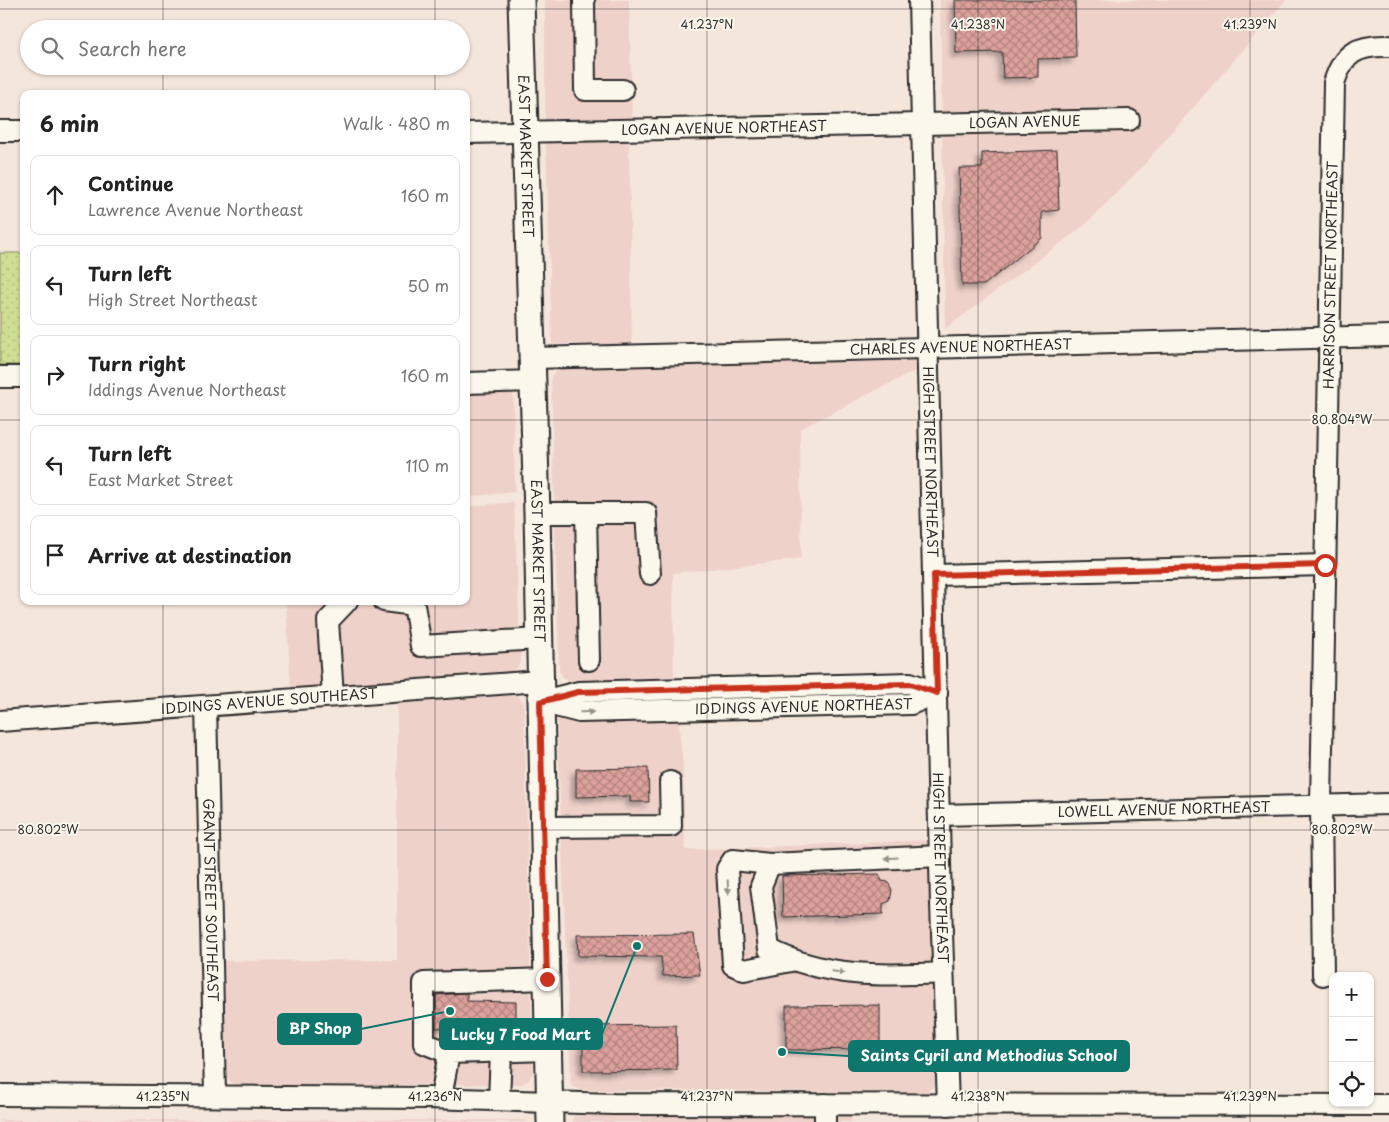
<!DOCTYPE html>
<html lang="en">
<head>
<meta charset="utf-8">
<style>
	:root { --surface:#fff; --page:#f6f6f6; --text:#222; --muted:#767676; --line:#e0e0e0 }
	body { margin:0; font-family:"Playpen Sans",sans-serif; background:var(--page); color:var(--text) }
	.controls { position:absolute; right:15px; bottom:15px; display:grid; overflow:hidden; border-radius:10px; box-shadow:0 1px 4px #0004 }
	.controls button { width:45px; height:45px; display:grid; place-items:center; padding:0; border:0; border-bottom:1px solid var(--line); background:var(--surface); color:var(--text); font:25px sans-serif }
	.stop { position:absolute; width:15px; height:15px; margin:-11px; border:4px solid #c8321e; border-radius:50%; background:#fff }
	.stop.end { background:#c8321e; border-color:#fff; box-shadow:0 1px 5px #0008 }
	.list { margin:0; padding:0; list-style:none }
	h2 { display:flex; justify-content:space-between; align-items:center; height:65px; margin:0; padding:0 20px; font-size:21px }
	h2 small { font-size:16px; font-weight:400; color:var(--muted) }
	.list li { display:grid; grid-template-columns:32px 1fr auto; gap:15px; align-items:center; box-sizing:border-box; height:80px; margin:0 10px 10px; padding:0 10px; border:1px solid var(--line); border-radius:10px }
	.list b { display:block; font-size:19px; white-space:nowrap }
	.list p { margin:0; font-size:16px; white-space:nowrap; color:var(--muted) }
	.list em { font-size:16px; font-style:normal; color:var(--muted) }
	.icon { flex:none; width:28px; height:28px; fill:none; stroke:currentColor; stroke-width:2; stroke-linecap:round; stroke-linejoin:round }
	.map { position:relative; flex:none; width:1389px; height:1122px; overflow:hidden }
	.search { position:absolute; background:var(--surface); box-shadow:0 1px 4px #0004; left:20px; top:20px; width:450px; height:55px; display:flex; align-items:center; gap:12px; box-sizing:border-box; padding:0 18px; border-radius:28px; color:var(--muted); font-size:19px }
	.panel { position:absolute; background:var(--surface); box-shadow:0 1px 4px #0004; left:20px; top:90px; width:450px; height:515px; border-radius:10px }
	.map>svg:first-child { display:block }
	.built { fill:#eed1c9 }
	.garden { fill:url(#garden-dots); stroke:#7d845e }
	.building { fill:url(#building-cross-hatch); stroke:#2b2b2b; filter:url(#shadow) }
	.lines { fill:none; stroke-linecap:round; stroke-linejoin:round }
	.minor-casing { stroke:#2b2b2b; stroke-width:24 }
	.major-casing { stroke:#2b2b2b; stroke-width:29 }
	.minor { stroke:#fbf7ec; stroke-width:20 }
	.major { stroke:#fbf7ec; stroke-width:25 }
	.oneway { fill:#93918c }
	.route { stroke:#c8321e; stroke-width:6 }
	.ticks { fill:none; stroke:#2b2b2b; stroke-width:1; stroke-opacity:0.45 }
	.labels { text-anchor:middle; stroke-width:4; stroke-linejoin:round; paint-order:stroke }
	.street-label { font-size:14px; fill:#2b2b2b; stroke:#fbf7ec }
	.ticks-label { font-size:12px; text-anchor:middle; fill:#2b2b2b; stroke:#fbf7ec; stroke-width:4; stroke-linejoin:round; paint-order:stroke }
	.leader { fill:none; stroke:#0f766e; stroke-width:2 }
	.callout-dot { fill:#0f766e; stroke:#fbf7ec; stroke-width:2 }
	.callout { fill:#0f766e; stroke:#0f766e; stroke-width:2 }
	.callout-label { font-size:15px; text-anchor:middle; font-weight:bold; fill:#fff }
</style>
</head>
<body>
<div class="map">
<svg width="1389" height="1122" viewBox="0 0 1389 1122">
	<defs>
		<pattern id="garden-dots" width="8" height="8" patternUnits="userSpaceOnUse" patternTransform="scale(1.25)"><rect width="8" height="8" fill="#cfde92"/><path d="M2 2h.1M6 6h.1" fill="none" stroke="#b2bf7e" stroke-width="1.8" stroke-linecap="round"/></pattern>
		<pattern id="building-cross-hatch" width="8" height="8" patternUnits="userSpaceOnUse" patternTransform="scale(1.25)"><rect width="8" height="8" fill="#dca19c"/><path d="M0 0l8 8M0 8l8-8" fill="none" stroke="#b3837f"/></pattern>
		<filter id="shadow"><feDropShadow dx="-4.5" dy="4.5" stdDeviation="2.5" flood-color="#0004"/></filter>
	</defs>
	<rect width="100%" height="100%" fill="#f5e6dc"/>
	<filter id="ink" filterUnits="userSpaceOnUse"><feTurbulence type="fractalNoise" baseFrequency=".02" numOctaves="2"/><feDisplacementMap in="SourceGraphic" scale="10" xChannelSelector="R" yChannelSelector="G"/><feConvolveMatrix kernelMatrix="1 2 1 2 8 2 1 2 1" color-interpolation-filters="sRGB"/></filter>
	<g filter="url(#ink)">
		<!-- built -->
		<path class="built" d="M 545,0 L 629,0 L 632,119 L 545,122 Z
			M 940,0 L 1286,0 L 1142,167 L 1085,225 L 945,329 Z
			M 629,139 L 632,344 L 552,344 L 546,140 Z
			M 921,352 L 922,367 L 800,429 L 801,559 L 673,573 L 674,682 L 572,683 L 564,678 L 559,671 L 551,376 L 561,365 Z
			M 466,390 L 513,391 L 515,492 L 466,497 Z
			M 514,502 L 521,662 L 515,670 L 505,674 L 291,689 L 286,601 L 466,601 L 466,507 Z
			M 502,690 L 515,694 L 521,699 L 524,708 L 533,1073 L 529,1080 L 522,1084 L 406,1085 L 236,1085 L 229,1081 L 227,1075 L 224,961 L 397,960 L 397,699 Z
			M 678,716 L 683,767 L 685,850 L 933,840 L 938,1084 L 927,1092 L 581,1090 L 571,1086 L 557,719 Z
			M 851,1113 L 851,1122 L 573,1122 L 573,1116 Z
			M 0,1120 L 526,1120 L 526,1122 L 0,1122 Z"/>
		<!-- garden -->
		<path class="garden" d="M 0,253 L 24,253 L 24,365 L 0,365 Z"/>
		<!-- building -->
		<path class="building" d="M 955,0 L 1075,0 L 1076,58 L 1038,59 L 1038,77 L 1003,78 L 1002,52 L 956,53 Z
			M 1057,150 L 1059,210 L 1042,212 L 1042,238 L 984,285 L 962,285 L 959,168 L 982,168 L 982,153 Z
			M 648,768 L 649,802 L 630,802 L 630,796 L 576,797 L 576,769 Z
			M 879,874 L 882,881 L 888,882 L 892,890 L 890,901 L 883,904 L 883,914 L 783,917 L 782,876 Z
			M 694,934 L 700,975 L 663,976 L 661,957 L 578,956 L 577,935 Z
			M 467,993 L 467,1001 L 516,1002 L 516,1034 L 478,1032 L 478,1027 L 436,1028 L 436,995 Z
			M 880,1005 L 880,1049 L 786,1050 L 786,1006 Z
			M 676,1025 L 677,1070 L 583,1071 L 583,1026 Z"/>
		<g class="lines">
			<!-- minor casing -->
			<g class="minor-casing">
				<g id="minor">
					<path d="M 584,0 L 585,90 L 623,90"/>
					<path id="s1" d="M 919,0 L 941,904 L 948,1105"/>
					<path d="M 0,131 L 24,131"/>
					<path id="s2" d="M 466,133 L 1129,120"/>
					<path id="s3" d="M 533,358 L 1389,336"/>
					<path d="M 0,377 L 24,377"/>
					<path d="M 466,383 L 533,381"/>
					<path d="M 537,513 L 646,513 L 650,574"/>
					<path d="M 586,513 L 589,660"/>
					<path d="M 934,575 L 1325,565"/>
					<path d="M 384,601 L 414,605 L 421,646 L 539,639"/>
					<path d="M 333,696 L 328,621 L 347,601"/>
					<path d="M 542,701 L 579,692 L 910,683 L 937,693"/>
					<path id="s4" d="M 540,702 L 579,712 L 911,704 L 937,693"/>
					<path id="s5" d="M 206,706 L 215,1094"/>
					<path id="s6" d="M 0,721 L 540,681"/>
					<path id="s7" d="M 939,815 L 1389,804"/>
					<path d="M 543,827 L 671,826 L 670,782"/>
					<path d="M 770,864 L 761,886 L 769,949 C 824,978 883,976 943,973"/>
					<path d="M 791,961 L 744,970 L 733,965 L 727,869 L 733,860 L 770,864 L 940,856"/>
					<path id="s8" d="M 1323,975 L 1321,804 L 1334,83 C 1343,53 1357,45 1389,46"/>
					<path d="M 449,1053 L 424,1043 L 424,983 L 547,979"/>
					<path d="M 0,1095 L 428,1098 L 613,1104 L 1389,1105"/>
					<path d="M 441,1098 L 449,1053 L 548,1050"/>
					<path d="M 499,1100 L 501,1052"/>
					<path d="M 825,1122 L 825,1104"/>
				</g>
			</g>
			<!-- major casing -->
			<g class="major-casing">
				<g id="major">
					<path id="s9" d="M 521,0 L 537,513 L 550,1122"/>
				</g>
			</g>
			<!-- minor -->
			<use href="#minor" class="minor"/>
			<!-- major -->
			<use href="#major" class="major"/>
		</g>
		<!-- one-way arrows -->
		<defs><path id="oneway-solid" d="M-6-.8H1V-3.2L6.5 0L1 3.2V.8H-6Z" transform="scale(1.25)"/></defs>
		<g class="oneway">
			<use href="#oneway-solid" transform="translate(587 712) rotate(-1)"/>
			<use href="#oneway-solid" transform="translate(891 858) rotate(177)"/>
			<use href="#oneway-solid" transform="translate(728 887) rotate(87)"/>
			<use href="#oneway-solid" transform="translate(838 972) rotate(8)"/>
		</g>
	</g>
	<g class="lines" filter="url(#ink)">
		<!-- route -->
		<path class="route" d="M 547,979 L 540,702 L 578,692 L 910,684 L 937,693 L 934,575 L 1325,565"/>
	</g>
	<!-- ticks -->
	<path class="ticks" d="M 163,0 L 163,29M 435,0 L 435,29M 707,0 L 707,1122M 978,0 L 978,1122M 1250,0 L 1250,1122M 0,9 L 1389,9M 163,66 L 163,94M 435,66 L 435,94M 0,420 L 24,420M 466,420 L 1389,420M 163,601 L 163,1122M 435,601 L 435,1122M 0,830 L 1389,830"/>
	<g class="labels">
		<!-- street labels -->
		<g class="street-label">
			<text dy="5" stroke="none"><textPath href="#s2" startOffset="559">LOGAN AVENUE</textPath></text>
			<text dy="5" stroke="none"><textPath href="#s2" startOffset="258">LOGAN AVENUE NORTHEAST</textPath></text>
			<text dy="5" stroke="none"><textPath href="#s9" startOffset="156">EAST MARKET STREET</textPath></text>
			<text dy="5" stroke="none"><textPath href="#s8" startOffset="700">HARRISON STREET NORTHEAST</textPath></text>
			<text dy="5" stroke="none"><textPath href="#s3" startOffset="428">CHARLES AVENUE NORTHEAST</textPath></text>
			<text dy="5" stroke="none"><textPath href="#s1" startOffset="462">HIGH STREET NORTHEAST</textPath></text>
			<text dy="5" stroke="none"><textPath href="#s9" startOffset="561">EAST MARKET STREET</textPath></text>
			<text dy="5" stroke="none"><textPath href="#s6" startOffset="270">IDDINGS AVENUE SOUTHEAST</textPath></text>
			<text dy="5" stroke="none"><textPath href="#s4" startOffset="265">IDDINGS AVENUE NORTHEAST</textPath></text>
			<text dy="5" stroke="none"><textPath href="#s7" startOffset="225">LOWELL AVENUE NORTHEAST</textPath></text>
			<text dy="5" stroke="none"><textPath href="#s1" startOffset="868">HIGH STREET NORTHEAST</textPath></text>
			<text dy="5" stroke="none"><textPath href="#s5" startOffset="194">GRANT STREET SOUTHEAST</textPath></text>
		</g>
	</g>
	<g class="ticks-label">
		<text x="707" y="29">41.237°N</text>
		<text x="978" y="29">41.238°N</text>
		<text x="1250" y="29">41.239°N</text>
		<text x="1342" y="424">80.804°W</text>
		<text x="1342" y="834">80.802°W</text>
		<text x="48" y="834">80.802°W</text>
		<text x="163" y="1101">41.235°N</text>
		<text x="435" y="1101">41.236°N</text>
		<text x="707" y="1101">41.237°N</text>
		<text x="978" y="1101">41.238°N</text>
		<text x="1250" y="1101">41.239°N</text>
	</g>
	<!-- callouts -->
	<path class="leader" d="M450 1011L361 1029M637 946L602 1034M782 1052L849 1056"/>
	<g class="callout-dot">
		<circle cx="450" cy="1011" r="5"/>
		<circle cx="637" cy="946" r="5"/>
		<circle cx="782" cy="1052" r="5"/>
	</g>
	<g class="callout">
		<rect x="278" y="1014" width="83" height="30" rx="5"/>
		<rect x="440" y="1019" width="162" height="30" rx="5"/>
		<rect x="849" y="1041" width="280" height="30" rx="5"/>
	</g>
	<g class="callout-label">
		<text x="320" y="1034">BP Shop</text>
		<text x="521" y="1040">Lucky 7 Food Mart</text>
		<text x="989" y="1061">Saints Cyril and Methodius School</text>
	</g>
</svg>
<div class="controls">
<button>+</button>
<button>−</button>
<button><svg class="icon" aria-label="locate" viewBox="0 0 24 24"><circle cx="12" cy="12" r="6"/><path d="M12 2v4M12 18v4M2 12h4M18 12h4"/></svg></button>
</div>
<div class="stop" style="left:1325px;top:565px"></div>
<div class="stop end" style="left:547px;top:979px"></div>
<div class="search"><svg class="icon" aria-label="search" viewBox="0 0 24 24"><circle cx="10" cy="10" r="6"/><path d="M15 15l6 6"/></svg>Search here</div>
<section class="panel">
<h2>6 min<small>Walk · 480 m</small></h2>
<ul class="list">
<li><svg class="icon" aria-label="ahead" viewBox="0 0 24 24"><path d="M12 20V5M6 11l6-6 6 6"/></svg><div><b>Continue</b><p>Lawrence Avenue Northeast</p></div><em>160 m</em></li>
<li><svg class="icon" aria-label="left" viewBox="0 0 24 24"><path d="M17 20v-9H6M10 6l-5 5 5 5"/></svg><div><b>Turn left</b><p>High Street Northeast</p></div><em>50 m</em></li>
<li><svg class="icon" aria-label="right" viewBox="0 0 24 24"><path d="M7 20v-9h11M14 6l5 5-5 5"/></svg><div><b>Turn right</b><p>Iddings Avenue Northeast</p></div><em>160 m</em></li>
<li><svg class="icon" aria-label="left" viewBox="0 0 24 24"><path d="M17 20v-9H6M10 6l-5 5 5 5"/></svg><div><b>Turn left</b><p>East Market Street</p></div><em>110 m</em></li>
<li><svg class="icon" aria-label="arrive" viewBox="0 0 24 24"><path d="M6 21V4h12l-3 4 3 4H6"/></svg><div><b>Arrive at destination</b></div></li>
</ul>
</section>
</div>
</body>
</html>
